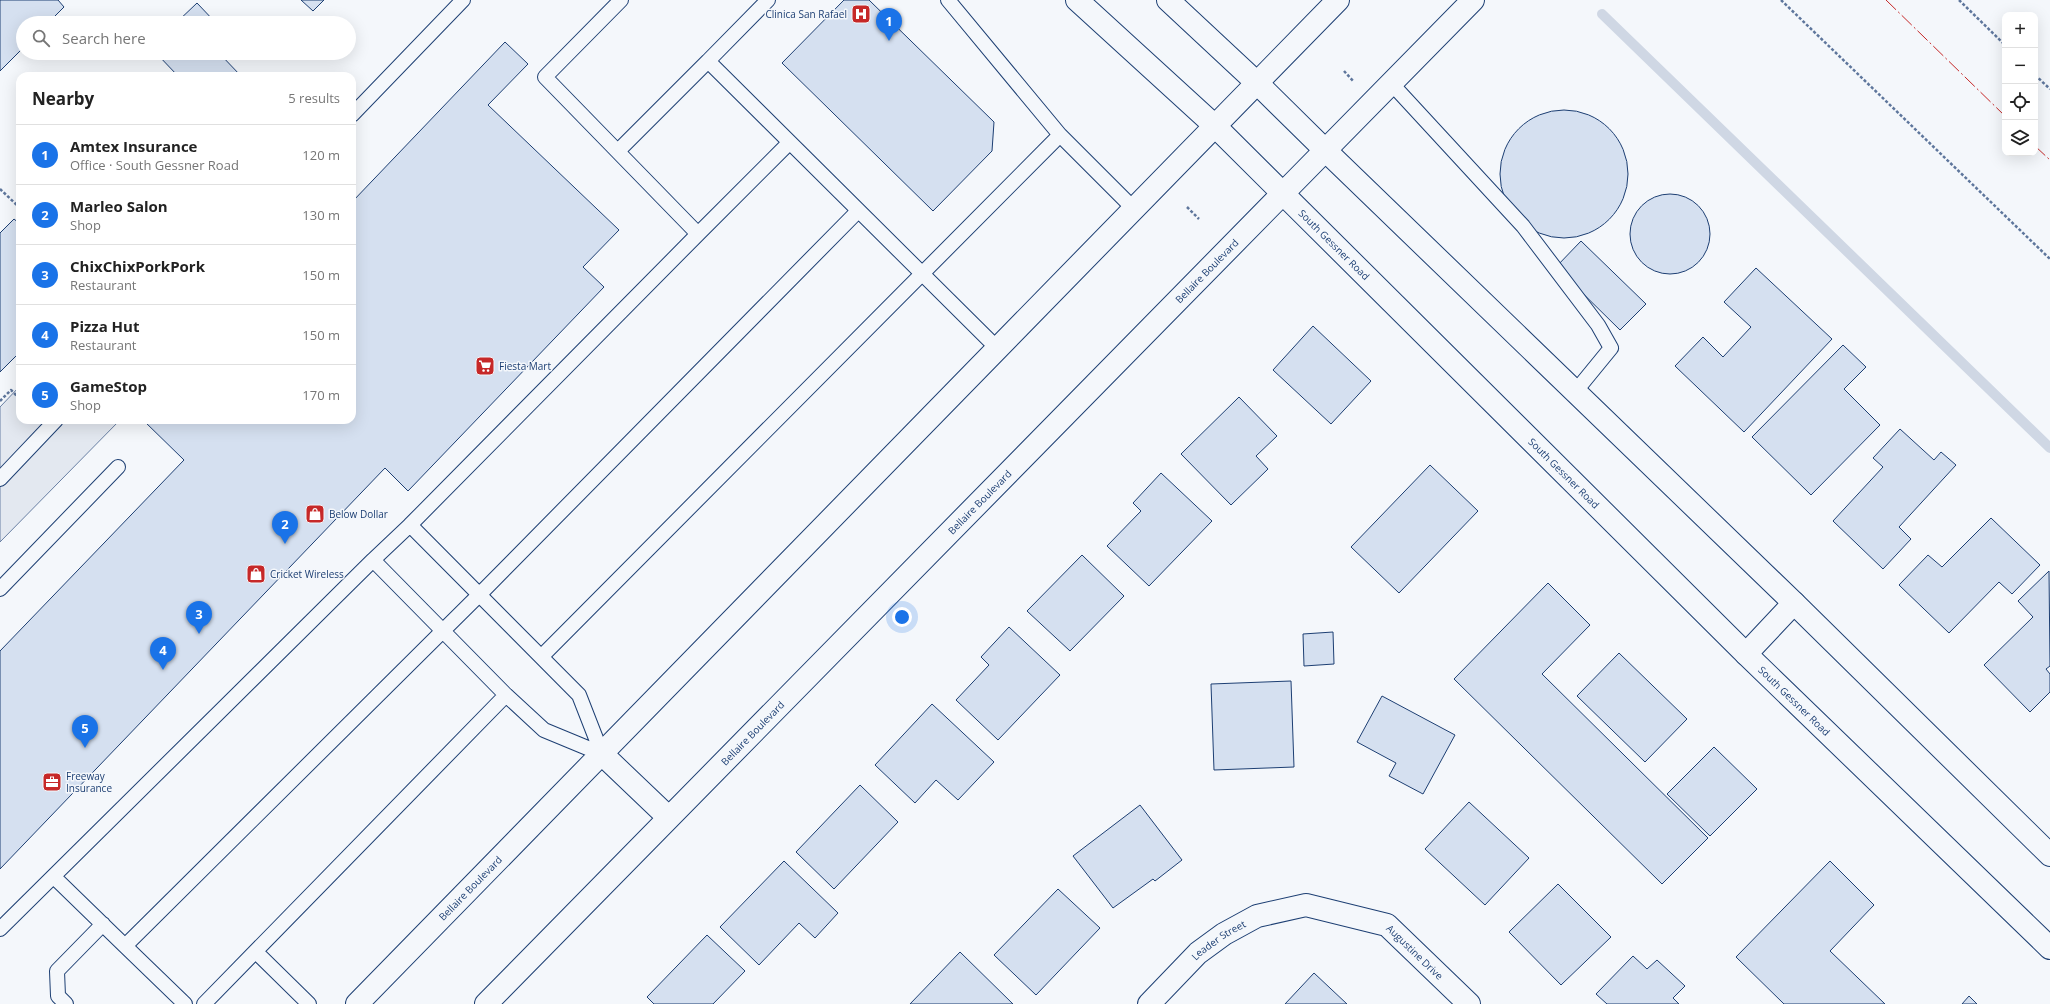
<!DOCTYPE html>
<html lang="en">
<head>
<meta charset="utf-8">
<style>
	:root { --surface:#fff; --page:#f2f2f2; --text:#222; --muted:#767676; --line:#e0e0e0; --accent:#1a73e8 }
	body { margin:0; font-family:"Open Sans",sans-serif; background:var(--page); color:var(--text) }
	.controls { position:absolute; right:12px; top:12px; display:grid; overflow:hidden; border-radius:8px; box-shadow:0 4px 16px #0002 }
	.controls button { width:36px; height:36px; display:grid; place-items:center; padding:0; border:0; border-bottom:1px solid var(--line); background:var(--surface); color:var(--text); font:20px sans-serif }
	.you { position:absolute; left:902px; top:617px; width:14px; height:14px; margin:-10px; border:3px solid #fff; border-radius:50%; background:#1a73e8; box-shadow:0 0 0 6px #1a73e833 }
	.badge { display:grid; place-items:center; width:26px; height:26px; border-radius:50%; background:var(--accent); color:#fff; font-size:13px; font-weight:700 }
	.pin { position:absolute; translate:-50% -33px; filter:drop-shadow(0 1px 2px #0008) }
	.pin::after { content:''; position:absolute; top:21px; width:14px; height:12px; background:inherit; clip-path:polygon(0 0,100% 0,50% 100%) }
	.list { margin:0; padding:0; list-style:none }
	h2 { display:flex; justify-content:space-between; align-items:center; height:52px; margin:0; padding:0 16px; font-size:17px }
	h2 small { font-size:13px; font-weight:400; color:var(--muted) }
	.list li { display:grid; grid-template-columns:26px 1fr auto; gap:12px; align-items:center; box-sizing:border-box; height:60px; padding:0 16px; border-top:1px solid var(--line) }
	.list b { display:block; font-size:15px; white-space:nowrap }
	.list p { margin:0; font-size:13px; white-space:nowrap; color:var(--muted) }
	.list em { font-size:13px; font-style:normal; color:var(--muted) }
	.icon { flex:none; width:22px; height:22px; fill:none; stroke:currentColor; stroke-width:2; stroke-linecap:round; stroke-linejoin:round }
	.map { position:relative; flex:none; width:2050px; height:1004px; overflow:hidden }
	.search { position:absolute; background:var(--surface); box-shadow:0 4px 16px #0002; left:16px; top:16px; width:340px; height:44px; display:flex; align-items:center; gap:10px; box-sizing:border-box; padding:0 14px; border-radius:22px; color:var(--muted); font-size:15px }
	.panel { position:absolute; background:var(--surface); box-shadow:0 4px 16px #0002; left:16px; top:72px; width:340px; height:352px; border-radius:12px }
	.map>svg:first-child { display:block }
	.parking { fill:#e3e8f0; stroke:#687fa3 }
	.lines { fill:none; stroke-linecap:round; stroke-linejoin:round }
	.stream { stroke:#cfd7e4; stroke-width:10 }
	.building { fill:#d5e0f0; stroke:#1d3f73 }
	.service-casing { stroke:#1d3f73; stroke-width:16 }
	.minor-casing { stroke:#1d3f73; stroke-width:24 }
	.secondary-casing { stroke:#1d3f73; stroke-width:24 }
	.primary-casing { stroke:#1d3f73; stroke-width:24 }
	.path { stroke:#5e769c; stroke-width:2.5; stroke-dasharray:3 2; stroke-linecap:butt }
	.service { stroke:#f4f7fb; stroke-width:14 }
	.minor { stroke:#f4f7fb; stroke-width:22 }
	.secondary { stroke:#f4f7fb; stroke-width:22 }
	.primary { stroke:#f4f7fb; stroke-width:22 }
	.power { stroke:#c62828; stroke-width:1; stroke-dasharray:14 3 2 3; stroke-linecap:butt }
	.labels { text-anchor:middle; stroke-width:3; stroke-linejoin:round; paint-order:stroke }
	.poi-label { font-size:10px; fill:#1d3f73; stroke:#f4f7fb; text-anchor:start }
	.street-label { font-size:10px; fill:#1d3f73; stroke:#f4f7fb }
</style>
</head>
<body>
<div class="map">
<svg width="2050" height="1004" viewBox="0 0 2050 1004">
	<rect width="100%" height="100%" fill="#f4f7fb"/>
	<!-- parking -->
	<path class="parking" d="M 20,386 L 20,420 L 120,420 L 0,542 L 0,407 Z"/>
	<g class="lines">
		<!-- stream -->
		<path class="stream" d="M 1602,14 L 2050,448"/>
	</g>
	<!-- building -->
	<path class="building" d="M 0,0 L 58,0 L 64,7 L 48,23 L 23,23 L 23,48 L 0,71 Z
		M 301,0 L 324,0 L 313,11 Z
		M 844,0 L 869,0 L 994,122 L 992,151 L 933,211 L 782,63 Z
		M 197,3 L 216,23 L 176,23 Z
		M 505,42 L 528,64 L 488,105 L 619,230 L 583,267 L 604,287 L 408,491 L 385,468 L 0,869 L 0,651 L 184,460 L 143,420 L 352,420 L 352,202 Z
		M 156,53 L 219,53 L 241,76 L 178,76 Z
		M1500 174a64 64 0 1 1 128 0a64 64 0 1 1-128 0Z
		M1630 234a40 40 0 1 1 80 0a40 40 0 1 1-80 0Z
		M 14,219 L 20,224 L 20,352 L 0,372 L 0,233 Z
		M 1581,241 L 1646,304 L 1620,330 L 1556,267 Z
		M 1756,268 L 1832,339 L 1744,432 L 1675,366 L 1703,337 L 1723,357 L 1751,327 L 1724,302 Z
		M 1313,326 L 1371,381 L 1331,424 L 1273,370 Z
		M 1843,345 L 1866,367 L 1844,389 L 1880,425 L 1811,495 L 1752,437 Z
		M 1239,397 L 1277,436 L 1256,456 L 1268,469 L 1231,505 L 1181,454 Z
		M 1900,429 L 1934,460 L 1941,452 L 1956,465 L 1899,527 L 1911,539 L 1883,569 L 1833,521 L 1883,467 L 1873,458 Z
		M 1430,465 L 1478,511 L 1399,593 L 1351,547 Z
		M 1161,473 L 1212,521 L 1149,586 L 1107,546 L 1141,511 L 1133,503 Z
		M 1991,518 L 2040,565 L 2012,594 L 1999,582 L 1949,633 L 1899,585 L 1928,555 L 1942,567 Z
		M 1082,555 L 1124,596 L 1070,651 L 1027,611 Z
		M 2049,571 L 2050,666 L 2046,669 L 2050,674 L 2050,692 L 2030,712 L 1984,665 L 2033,617 L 2018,601 Z
		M 1548,583 L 1590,625 L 1542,674 L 1708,838 L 1662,884 L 1454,679 Z
		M 1009,627 L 1060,675 L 998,740 L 956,700 L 989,665 L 981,657 Z
		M 1333,632 L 1334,664 L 1304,666 L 1303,634 Z
		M 1619,653 L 1687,719 L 1645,762 L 1577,696 Z
		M 1291,681 L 1294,767 L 1214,770 L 1211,684 Z
		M 1382,696 L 1455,735 L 1423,794 L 1389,776 L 1396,763 L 1357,742 Z
		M 932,704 L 994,762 L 958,800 L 936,780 L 915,803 L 875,765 Z
		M 1714,747 L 1757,789 L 1710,836 L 1667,794 Z
		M 860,785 L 898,822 L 834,889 L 796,852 Z
		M 1469,802 L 1529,858 L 1485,905 L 1425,849 Z
		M 1140,805 L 1182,860 L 1155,881 L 1153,879 L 1113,908 L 1073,856 Z
		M 784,861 L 838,913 L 815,938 L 799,923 L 759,965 L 720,927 Z
		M 1830,861 L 1874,905 L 1830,951 L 1885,1004 L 1784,1004 L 1736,957 Z
		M 1558,884 L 1611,937 L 1561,985 L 1509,932 Z
		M 1058,889 L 1100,928 L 1036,995 L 994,955 Z
		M 707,935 L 745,971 L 713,1004 L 654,1004 L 647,997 Z
		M 960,952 L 1013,1004 L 910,1004 Z
		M 1633,956 L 1647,969 L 1657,960 L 1685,986 L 1673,998 L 1679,1004 L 1607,1004 L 1596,994 Z
		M 1314,973 L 1347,1004 L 1285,1004 Z
		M 1969,996 L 1977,1004 L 1962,1004 Z"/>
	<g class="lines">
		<!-- service casing -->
		<g class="service-casing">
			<path id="service" d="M 768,0 L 708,61 L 998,349
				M 1391,83 L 1523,226 L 1598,325 L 1611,348 L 1575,392
				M 352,115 L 463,0
				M 1060,135 L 1134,209
				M 618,151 L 708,61
				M 698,234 L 789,143
				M 0,479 L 56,420
				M 373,560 L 410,525
				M 0,589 L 118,467
				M 542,656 L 1060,135 L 948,0
				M 602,754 L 579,695 L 410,525 L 698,234 L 545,77 L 621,0
				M 54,877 L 125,946 L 480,594 L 858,211
				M 0,929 L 373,560 L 506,695 L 544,730 L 602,754
				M 125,946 L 185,1004
				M 256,952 L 309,1004
				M 66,1004 L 58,996 L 57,971 L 103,924
				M 204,1004 L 506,695"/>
		</g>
		<!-- minor casing -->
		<g class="minor-casing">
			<g id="minor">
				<path id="s1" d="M 1149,1004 L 1198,953 L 1224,934 L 1257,916 L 1306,905 L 1387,925 L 1469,1004"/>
			</g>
		</g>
		<!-- secondary casing -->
		<g class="secondary-casing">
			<g id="secondary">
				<path id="s2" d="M 1077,0 L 1215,126 L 1746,654 L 2050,948"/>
				<path d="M 1168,0 L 1257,83 L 1325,150 L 1794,603 L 2050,855"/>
				<path d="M 1746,654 L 1794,603"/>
			</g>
		</g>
		<!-- primary casing -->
		<g class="primary-casing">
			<g id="primary">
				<path d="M 602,754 L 668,817"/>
				<path id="s3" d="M 357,1004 L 1338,0"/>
				<path id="s4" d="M 486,1004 L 1473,0"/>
			</g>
		</g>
		<!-- path -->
		<path class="path" d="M 1781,0 L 2050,259
			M 1959,0 L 2005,45
			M 1344,71 L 1354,82
			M 2035,75 L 2050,89
			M 0,189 L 20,208
			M 1187,207 L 1199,219
			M 0,401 L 11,390 L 20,399"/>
		<!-- service -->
		<use href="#service" class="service"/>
		<!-- minor -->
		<use href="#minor" class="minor"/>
		<!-- secondary -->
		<use href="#secondary" class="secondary"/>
		<!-- primary -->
		<use href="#primary" class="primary"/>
		<!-- power -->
		<path class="power" d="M 1886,0 L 2005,116
			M 2035,146 L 2050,160"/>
	</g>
	<!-- icons -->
	<defs>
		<g id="hospital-square" transform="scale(1)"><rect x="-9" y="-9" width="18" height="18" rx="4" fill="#c62828" stroke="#f4f7fb"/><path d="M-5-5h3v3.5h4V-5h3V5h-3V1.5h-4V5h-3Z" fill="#fff"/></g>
		<g id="supermarket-square" transform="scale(1)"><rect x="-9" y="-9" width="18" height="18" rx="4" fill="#c62828" stroke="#f4f7fb"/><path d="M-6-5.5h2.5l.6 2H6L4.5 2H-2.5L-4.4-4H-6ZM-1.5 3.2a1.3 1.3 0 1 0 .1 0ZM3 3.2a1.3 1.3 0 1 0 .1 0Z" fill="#fff"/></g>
		<g id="shop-square" transform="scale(1)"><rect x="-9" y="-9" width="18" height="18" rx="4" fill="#c62828" stroke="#f4f7fb"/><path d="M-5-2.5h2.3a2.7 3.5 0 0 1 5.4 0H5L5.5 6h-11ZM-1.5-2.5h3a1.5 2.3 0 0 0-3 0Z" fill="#fff"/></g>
		<g id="office-square" transform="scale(1)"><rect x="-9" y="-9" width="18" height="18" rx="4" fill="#c62828" stroke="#f4f7fb"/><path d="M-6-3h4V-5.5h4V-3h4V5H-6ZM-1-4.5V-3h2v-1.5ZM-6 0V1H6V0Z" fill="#fff"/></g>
	</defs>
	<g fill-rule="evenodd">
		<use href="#hospital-square" x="861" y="14"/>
		<use href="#supermarket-square" x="485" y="366"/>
		<use href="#shop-square" x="315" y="514"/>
		<use href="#shop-square" x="256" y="574"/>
		<use href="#office-square" x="52" y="782"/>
	</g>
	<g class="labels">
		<!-- poi labels -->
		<g class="poi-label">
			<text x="847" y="18" text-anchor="end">Clinica San Rafael</text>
			<text x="499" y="370">Fiesta Mart</text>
			<text x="329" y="518">Below Dollar</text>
			<text x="270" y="578">Cricket Wireless</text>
			<text x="66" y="780">Freeway<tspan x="66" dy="12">Insurance</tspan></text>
		</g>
		<!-- street labels -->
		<g class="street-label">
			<text dy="4" stroke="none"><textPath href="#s2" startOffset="355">South Gessner Road</textPath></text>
			<text dy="4" stroke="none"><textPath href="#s4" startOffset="1028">Bellaire Boulevard</textPath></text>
			<text dy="4" stroke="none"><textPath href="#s2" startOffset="679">South Gessner Road</textPath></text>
			<text dy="4" stroke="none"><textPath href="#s4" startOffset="704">Bellaire Boulevard</textPath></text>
			<text dy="4" stroke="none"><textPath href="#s2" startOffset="1003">South Gessner Road</textPath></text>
			<text dy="4" stroke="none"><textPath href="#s4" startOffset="380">Bellaire Boulevard</textPath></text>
			<text dy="4" stroke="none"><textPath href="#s3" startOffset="162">Bellaire Boulevard</textPath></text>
			<text dy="4" stroke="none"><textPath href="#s1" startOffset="95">Leader Street</textPath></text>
			<text dy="4" stroke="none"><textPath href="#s1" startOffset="313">Augustine Drive</textPath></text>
		</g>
	</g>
</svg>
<div class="controls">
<button>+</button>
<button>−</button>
<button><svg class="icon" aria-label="locate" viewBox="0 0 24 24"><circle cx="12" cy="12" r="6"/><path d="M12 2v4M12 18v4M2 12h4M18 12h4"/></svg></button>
<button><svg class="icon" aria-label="layers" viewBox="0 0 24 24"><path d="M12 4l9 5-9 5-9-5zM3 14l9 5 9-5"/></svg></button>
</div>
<div class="you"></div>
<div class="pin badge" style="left:889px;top:41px">1</div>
<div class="pin badge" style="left:285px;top:544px">2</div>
<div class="pin badge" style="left:199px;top:634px">3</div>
<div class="pin badge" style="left:163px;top:670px">4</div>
<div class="pin badge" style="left:85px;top:748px">5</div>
<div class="search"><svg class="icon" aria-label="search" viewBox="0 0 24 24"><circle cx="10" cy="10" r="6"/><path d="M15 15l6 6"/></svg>Search here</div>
<section class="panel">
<h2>Nearby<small>5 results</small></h2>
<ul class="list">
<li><span class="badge">1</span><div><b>Amtex Insurance</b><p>Office · South Gessner Road</p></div><em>120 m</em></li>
<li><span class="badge">2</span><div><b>Marleo Salon</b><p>Shop</p></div><em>130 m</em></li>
<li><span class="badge">3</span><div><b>ChixChixPorkPork</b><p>Restaurant</p></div><em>150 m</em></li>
<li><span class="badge">4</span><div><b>Pizza Hut</b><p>Restaurant</p></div><em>150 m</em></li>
<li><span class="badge">5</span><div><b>GameStop</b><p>Shop</p></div><em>170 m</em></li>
</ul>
</section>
</div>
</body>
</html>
